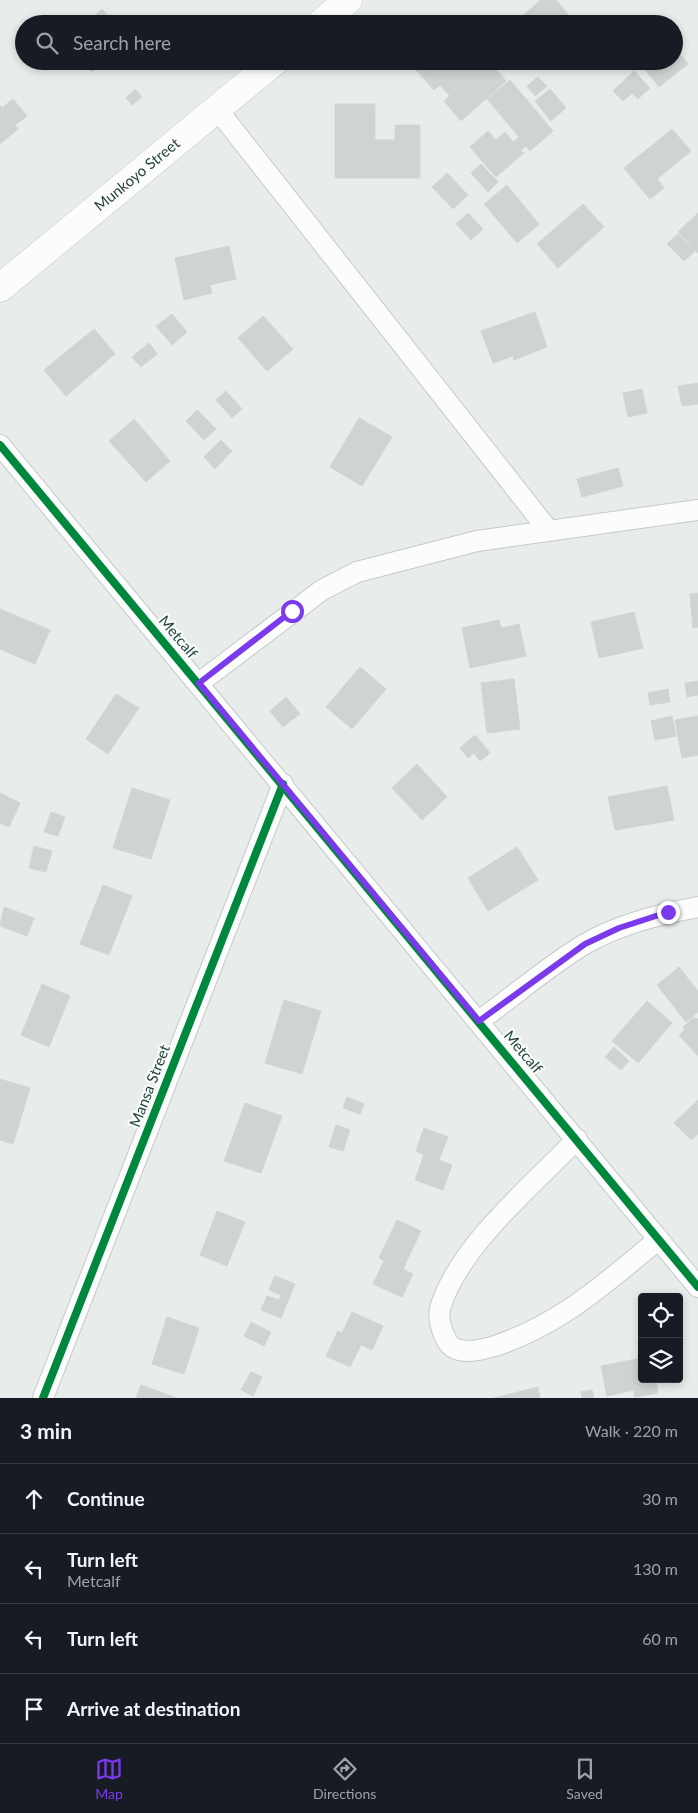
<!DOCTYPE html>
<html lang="en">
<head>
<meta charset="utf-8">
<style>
	:root { --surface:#171b24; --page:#242831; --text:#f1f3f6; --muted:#9ea1a6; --line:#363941; --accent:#7c3aed }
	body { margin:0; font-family:Lato,sans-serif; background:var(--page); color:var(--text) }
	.controls { position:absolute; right:15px; bottom:15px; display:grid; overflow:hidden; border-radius:5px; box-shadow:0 2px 8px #0003 }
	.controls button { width:45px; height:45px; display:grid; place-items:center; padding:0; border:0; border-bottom:1px solid var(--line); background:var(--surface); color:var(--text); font:25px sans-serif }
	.stop { position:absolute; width:15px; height:15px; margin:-11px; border:4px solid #7c3aed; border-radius:50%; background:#fff }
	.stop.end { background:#7c3aed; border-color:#fff; box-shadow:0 1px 5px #0008 }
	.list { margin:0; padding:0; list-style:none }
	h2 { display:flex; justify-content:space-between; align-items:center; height:65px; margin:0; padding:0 20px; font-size:21px }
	h2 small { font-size:16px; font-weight:400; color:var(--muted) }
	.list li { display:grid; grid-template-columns:32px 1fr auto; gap:15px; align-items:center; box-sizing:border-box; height:70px; padding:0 20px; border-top:1px solid var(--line) }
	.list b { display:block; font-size:19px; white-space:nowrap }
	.list p { margin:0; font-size:16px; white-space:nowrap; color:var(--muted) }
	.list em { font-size:16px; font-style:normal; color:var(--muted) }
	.icon { flex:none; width:28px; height:28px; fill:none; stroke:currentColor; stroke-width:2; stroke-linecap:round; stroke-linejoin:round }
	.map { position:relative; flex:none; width:698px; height:1398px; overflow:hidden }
	.search { position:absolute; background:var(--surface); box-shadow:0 2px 8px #0003; left:15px; right:15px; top:15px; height:55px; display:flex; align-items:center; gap:12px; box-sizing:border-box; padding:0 18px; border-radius:28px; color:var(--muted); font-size:19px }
	.sheet { height:345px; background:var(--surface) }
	nav { display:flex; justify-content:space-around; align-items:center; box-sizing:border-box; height:70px; border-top:1px solid var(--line); background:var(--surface); font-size:14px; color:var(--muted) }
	nav a { display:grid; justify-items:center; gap:2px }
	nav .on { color:var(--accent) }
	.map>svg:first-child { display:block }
	.building { fill:#cfd4d2; stroke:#d1d6d4 }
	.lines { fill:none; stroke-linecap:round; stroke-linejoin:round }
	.street-casing { stroke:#c5cac8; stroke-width:22 }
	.secondary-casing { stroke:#c3cbc8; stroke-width:29 }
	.street { stroke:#fcfcfc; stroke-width:20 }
	.secondary { stroke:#fcfcfc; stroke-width:28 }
	.cycleway-casing { stroke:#f7fbf9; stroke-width:11 }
	.cycleway { stroke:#00873e; stroke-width:8 }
	.route { stroke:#7c3aed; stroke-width:6 }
	.labels { text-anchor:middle; stroke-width:4.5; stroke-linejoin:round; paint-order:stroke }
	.street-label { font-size:15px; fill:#24423a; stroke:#f7fbf9 }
</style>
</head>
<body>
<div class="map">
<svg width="698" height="1398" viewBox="0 0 698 1398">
	<rect width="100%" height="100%" fill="#e8edeb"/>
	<!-- building -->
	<path class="building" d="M 541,0 L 556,0 L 573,20 L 568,24 L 513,24 Z
		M 102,9 L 115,24 L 86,24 Z
		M 674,46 L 688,64 L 659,87 L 643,67 L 651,61 L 674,61 Z
		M 82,61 L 103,61 L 92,72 Z
		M 425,61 L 489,61 L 506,81 L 461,121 L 444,101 L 450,96 L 440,85 L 434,90 L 416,70 Z
		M 634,71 L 650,88 L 638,99 L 632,93 L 623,101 L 613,91 Z
		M 538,77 L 547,86 L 535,96 L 527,86 Z
		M 510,80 L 553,131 L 530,151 L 526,146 L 521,151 L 524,153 L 496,177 L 470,147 L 488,131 L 496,140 L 505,132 L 513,142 L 519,137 L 487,99 Z
		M 135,89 L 142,97 L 132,105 L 126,98 Z
		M 550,89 L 566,108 L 551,121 L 535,101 Z
		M 13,99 L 27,116 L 15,125 L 18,129 L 0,144 L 0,105 L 2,108 Z
		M 335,104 L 375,104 L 375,140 L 395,140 L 395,125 L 420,125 L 420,178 L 335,178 Z
		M 672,129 L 691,151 L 657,179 L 664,188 L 650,199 L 624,168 Z
		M 481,164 L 498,182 L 488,192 L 471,173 Z
		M 447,173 L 468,195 L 453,209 L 432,187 Z
		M 507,185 L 539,224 L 517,243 L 484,204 Z
		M 583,204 L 604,227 L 558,268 L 537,244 Z
		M 468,213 L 483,229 L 471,240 L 456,224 Z
		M 698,213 L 698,253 L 678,232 Z
		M 678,234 L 695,251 L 684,261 L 667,244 Z
		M 229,246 L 236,279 L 210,285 L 212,293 L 184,300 L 175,258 Z
		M 535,312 L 547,347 L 514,360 L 513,356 L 493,363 L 481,331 Z
		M 172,314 L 187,332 L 172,345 L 156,326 Z
		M 263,316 L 293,349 L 267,371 L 238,338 Z
		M 94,329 L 115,354 L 66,396 L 44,370 Z
		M 149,343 L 157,354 L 141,367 L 132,357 Z
		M 698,383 L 698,404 L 682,406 L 678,386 Z
		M 642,389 L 647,413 L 628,417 L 623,393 Z
		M 226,391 L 242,409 L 232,418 L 216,400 Z
		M 197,410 L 216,429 L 204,440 L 186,421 Z
		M 359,418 L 392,437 L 362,486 L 330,467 Z
		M 134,419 L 170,461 L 146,482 L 109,441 Z
		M 221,440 L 232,451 L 215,469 L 204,457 Z
		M 618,468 L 623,486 L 582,497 L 577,479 Z
		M 698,593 L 698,627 L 693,628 L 690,594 Z
		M 0,609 L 50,630 L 35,664 L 0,649 Z
		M 634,612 L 643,648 L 599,658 L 591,622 Z
		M 499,620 L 501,628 L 519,624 L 526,656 L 470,668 L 462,628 Z
		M 360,667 L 386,689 L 352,729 L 326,707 Z
		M 514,679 L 520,729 L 487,733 L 481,683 Z
		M 698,681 L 698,695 L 687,697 L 685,683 Z
		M 668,689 L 670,702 L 650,705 L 648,693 Z
		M 116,694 L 139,708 L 108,754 L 86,739 Z
		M 286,697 L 300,714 L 283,727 L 270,711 Z
		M 672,716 L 676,736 L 655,740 L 651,721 Z
		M 698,716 L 698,755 L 682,758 L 675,720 Z
		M 475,735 L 490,753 L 480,761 L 474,753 L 468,758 L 460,748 Z
		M 417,764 L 447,797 L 422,820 L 392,788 Z
		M 667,786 L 674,820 L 615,830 L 608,797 Z
		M 132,788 L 170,800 L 151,859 L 113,848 Z
		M 0,793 L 20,803 L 9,827 L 0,823 Z
		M 51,812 L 65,817 L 58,836 L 44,832 Z
		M 34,846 L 52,851 L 46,872 L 29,868 Z
		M 517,847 L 538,880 L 488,911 L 468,878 Z
		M 103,885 L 132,896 L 109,955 L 80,944 Z
		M 4,907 L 34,918 L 27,936 L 0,926 Z
		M 679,967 L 698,991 L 698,1012 L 686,1022 L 657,985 Z
		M 42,984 L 70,996 L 49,1047 L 21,1035 Z
		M 284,1000 L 321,1011 L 302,1074 L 265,1063 Z
		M 647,1001 L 672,1023 L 638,1063 L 612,1041 Z
		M 694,1017 L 696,1020 L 698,1018 L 698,1056 L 679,1035 L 685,1030 L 683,1027 Z
		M 614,1047 L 629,1061 L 621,1070 L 605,1057 Z
		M 0,1079 L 30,1088 L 13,1144 L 0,1140 Z
		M 347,1097 L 364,1104 L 360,1114 L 343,1108 Z
		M 698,1100 L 698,1134 L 691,1140 L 674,1123 Z
		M 245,1103 L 282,1116 L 261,1173 L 224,1161 Z
		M 336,1125 L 350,1130 L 343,1151 L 329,1147 Z
		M 424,1128 L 448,1137 L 439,1160 L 452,1165 L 443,1190 L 415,1180 L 424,1155 L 416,1151 Z
		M 217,1211 L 245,1222 L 227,1266 L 200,1255 Z
		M 397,1220 L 421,1231 L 403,1269 L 413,1274 L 402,1297 L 373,1284 L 384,1261 L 379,1258 Z
		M 275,1276 L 295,1284 L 281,1318 L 261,1310 L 267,1296 L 279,1300 L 281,1295 L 269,1290 Z
		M 352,1312 L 383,1326 L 372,1350 L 361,1345 L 350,1367 L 326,1356 L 338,1331 L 342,1333 Z
		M 167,1317 L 199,1328 L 184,1374 L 152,1364 Z
		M 251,1322 L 271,1332 L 264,1346 L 244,1336 Z
		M 642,1358 L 642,1379 L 656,1379 L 658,1393 L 635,1397 L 634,1390 L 607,1396 L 601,1366 Z
		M 251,1372 L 262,1377 L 253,1396 L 241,1390 Z
		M 141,1385 L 177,1398 L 136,1398 Z
		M 538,1387 L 540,1398 L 494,1398 Z
		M 592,1390 L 594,1398 L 582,1398 L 581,1392 Z"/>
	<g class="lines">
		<!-- street casing -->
		<g class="street-casing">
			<path id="street" d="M 217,109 L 549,531
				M 0,445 L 698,1287
				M 199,683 L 322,590 L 357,572 L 477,541 L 698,510
				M 479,1021 C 514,996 548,966 585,944 C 619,924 659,914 698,907
				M 577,1139 C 532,1186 462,1243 441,1305 C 437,1317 441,1330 447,1341 C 456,1357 481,1350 495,1346 C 563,1323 605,1283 659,1239
				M 43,1398 L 283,784"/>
		</g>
		<!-- secondary casing -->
		<g class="secondary-casing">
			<g id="secondary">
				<path d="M 320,24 L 348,0"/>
				<path id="s1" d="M 0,288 L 275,61"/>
			</g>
		</g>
		<!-- street -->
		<use href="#street" class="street"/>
		<!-- secondary -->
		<use href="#secondary" class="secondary"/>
		<!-- cycleway casing -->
		<g class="cycleway-casing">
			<path id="cycleway" d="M 0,445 L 698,1287
				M 43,1398 L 283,784"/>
		</g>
		<!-- cycleway -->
		<use href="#cycleway" class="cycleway"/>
	</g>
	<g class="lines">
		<!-- route -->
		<path class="route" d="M 292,611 L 199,683 L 479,1021 L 585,944 L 619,928 L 668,912"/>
	</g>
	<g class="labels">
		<!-- street labels -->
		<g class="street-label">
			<text dy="5" stroke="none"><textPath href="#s1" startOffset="178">Munkoyo Street</textPath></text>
			<text transform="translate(178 637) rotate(50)" y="5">Metcalf</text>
			<text transform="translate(523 1052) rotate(50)" y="5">Metcalf</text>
			<text transform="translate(150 1086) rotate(-69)" y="5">Mansa Street</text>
		</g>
	</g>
</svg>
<div class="controls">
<button><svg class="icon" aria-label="locate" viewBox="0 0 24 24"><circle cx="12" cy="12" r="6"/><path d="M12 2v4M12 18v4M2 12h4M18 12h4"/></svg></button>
<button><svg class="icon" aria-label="layers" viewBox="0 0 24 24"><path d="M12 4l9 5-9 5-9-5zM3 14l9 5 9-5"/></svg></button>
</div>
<div class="stop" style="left:292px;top:611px"></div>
<div class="stop end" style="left:668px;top:912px"></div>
<div class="search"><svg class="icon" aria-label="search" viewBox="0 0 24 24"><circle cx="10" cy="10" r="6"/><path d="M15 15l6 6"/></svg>Search here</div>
</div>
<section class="sheet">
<h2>3 min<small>Walk · 220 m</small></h2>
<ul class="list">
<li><svg class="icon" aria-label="ahead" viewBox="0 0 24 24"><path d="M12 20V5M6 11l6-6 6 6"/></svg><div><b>Continue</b></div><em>30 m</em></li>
<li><svg class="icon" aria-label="left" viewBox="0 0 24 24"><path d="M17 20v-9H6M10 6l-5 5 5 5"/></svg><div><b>Turn left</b><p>Metcalf</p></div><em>130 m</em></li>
<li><svg class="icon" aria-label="left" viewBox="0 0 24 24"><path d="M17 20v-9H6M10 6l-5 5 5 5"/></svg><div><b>Turn left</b></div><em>60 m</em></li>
<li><svg class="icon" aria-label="arrive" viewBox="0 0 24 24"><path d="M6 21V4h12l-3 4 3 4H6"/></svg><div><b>Arrive at destination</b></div></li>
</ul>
</section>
<nav>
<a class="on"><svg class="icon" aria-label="map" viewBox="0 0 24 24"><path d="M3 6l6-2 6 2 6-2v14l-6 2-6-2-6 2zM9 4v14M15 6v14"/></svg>Map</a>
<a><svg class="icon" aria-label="directions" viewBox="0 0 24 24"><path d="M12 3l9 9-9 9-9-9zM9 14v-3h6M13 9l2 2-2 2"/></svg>Directions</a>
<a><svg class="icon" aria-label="saved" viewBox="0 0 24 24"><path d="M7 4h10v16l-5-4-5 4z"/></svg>Saved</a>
</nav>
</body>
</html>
